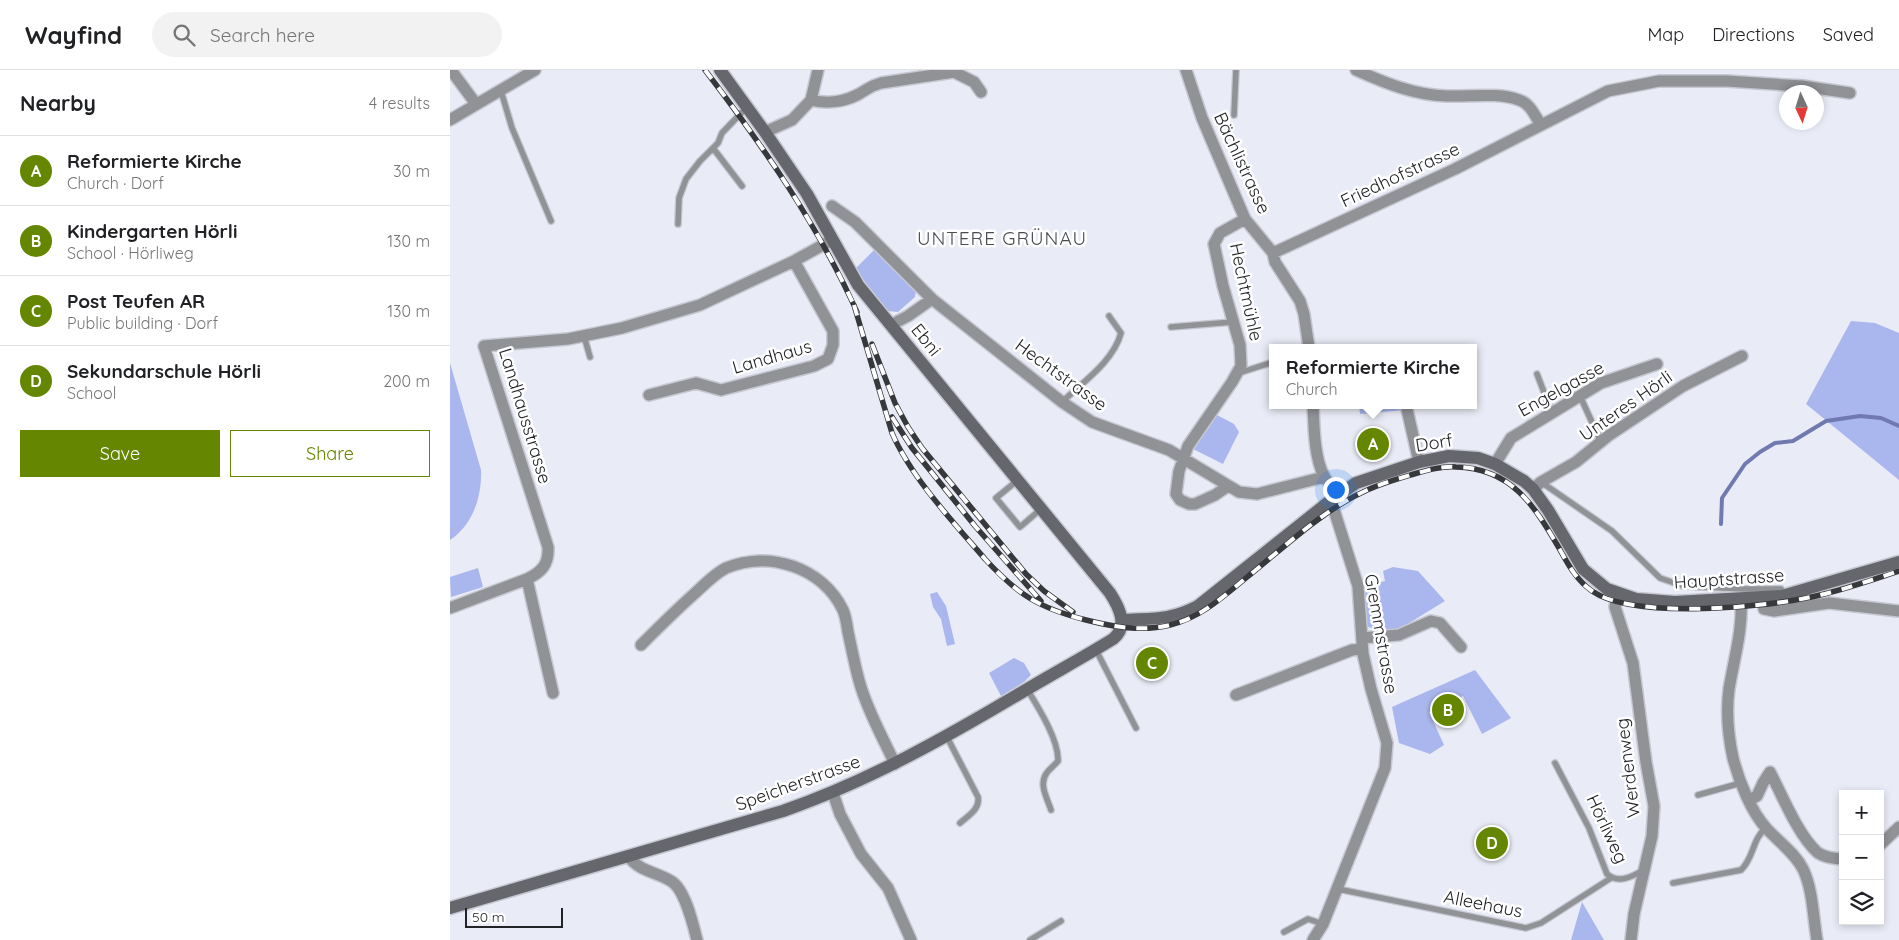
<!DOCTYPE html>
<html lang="en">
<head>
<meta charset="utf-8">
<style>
	:root { --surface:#fff; --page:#f2f2f2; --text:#202124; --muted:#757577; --line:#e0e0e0; --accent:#658600 }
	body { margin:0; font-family:Quicksand,sans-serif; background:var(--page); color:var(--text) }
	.controls { position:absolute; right:15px; bottom:15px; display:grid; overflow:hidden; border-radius:0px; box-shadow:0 2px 8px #0003 }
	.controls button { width:45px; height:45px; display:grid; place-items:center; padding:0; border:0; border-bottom:1px solid var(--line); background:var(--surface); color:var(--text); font:25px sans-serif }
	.compass { position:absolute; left:1329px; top:15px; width:45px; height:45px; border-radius:50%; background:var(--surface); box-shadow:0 2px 8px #0003; rotate:176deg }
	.scale { position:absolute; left:15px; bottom:12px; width:98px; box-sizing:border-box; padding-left:5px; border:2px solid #222326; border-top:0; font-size:14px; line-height:18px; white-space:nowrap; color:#222326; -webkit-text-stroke:4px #fff; paint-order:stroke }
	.you { position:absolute; left:885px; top:419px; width:18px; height:18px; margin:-12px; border:4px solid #fff; border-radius:50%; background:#1a73e8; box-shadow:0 0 0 8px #1a73e833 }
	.badge { display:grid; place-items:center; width:32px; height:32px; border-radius:50%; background:var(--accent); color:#fff; font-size:16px; font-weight:700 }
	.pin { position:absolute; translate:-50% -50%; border:2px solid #fff; box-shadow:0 1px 5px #0006 }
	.popup { position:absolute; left:819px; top:274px; width:208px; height:65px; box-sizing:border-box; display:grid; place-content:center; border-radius:0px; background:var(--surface); filter:drop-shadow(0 1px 4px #0005); font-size:16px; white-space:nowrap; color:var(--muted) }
	.popup b { font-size:19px; color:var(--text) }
	.popup::after { content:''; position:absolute; left:50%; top:100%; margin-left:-10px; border:10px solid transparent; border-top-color:var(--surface) }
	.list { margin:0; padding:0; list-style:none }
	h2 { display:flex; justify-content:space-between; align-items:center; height:65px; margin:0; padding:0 20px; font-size:21px }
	h2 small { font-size:16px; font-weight:400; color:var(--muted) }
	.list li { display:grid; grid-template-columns:32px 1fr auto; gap:15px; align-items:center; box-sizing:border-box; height:70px; padding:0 20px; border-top:1px solid var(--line) }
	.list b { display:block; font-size:19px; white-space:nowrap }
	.list p { margin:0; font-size:16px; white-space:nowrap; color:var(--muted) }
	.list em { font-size:16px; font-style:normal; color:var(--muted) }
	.actions { display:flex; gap:10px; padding:15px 20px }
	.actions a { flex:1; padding:11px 0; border:1px solid var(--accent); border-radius:0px; text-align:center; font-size:18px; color:var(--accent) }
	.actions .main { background:var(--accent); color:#fff }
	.icon { flex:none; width:28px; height:28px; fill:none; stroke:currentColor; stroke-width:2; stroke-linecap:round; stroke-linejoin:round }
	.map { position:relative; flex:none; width:1449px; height:870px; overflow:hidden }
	header { display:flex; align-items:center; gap:30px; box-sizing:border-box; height:70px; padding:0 25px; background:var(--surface); border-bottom:1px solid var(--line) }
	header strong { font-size:24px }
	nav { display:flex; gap:28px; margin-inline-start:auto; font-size:18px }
	.search { width:350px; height:45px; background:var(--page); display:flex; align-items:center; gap:12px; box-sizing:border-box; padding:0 18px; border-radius:28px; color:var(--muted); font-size:19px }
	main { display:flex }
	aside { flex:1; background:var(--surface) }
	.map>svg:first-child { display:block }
	.green { fill:#aab6ee }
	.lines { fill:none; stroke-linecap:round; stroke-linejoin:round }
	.stream { stroke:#707ab0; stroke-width:4 }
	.lane-casing { stroke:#c5c7d1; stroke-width:8 }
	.street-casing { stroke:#c5c7d1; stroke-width:14 }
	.secondary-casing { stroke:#c5c7d1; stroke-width:15 }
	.lane { stroke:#919296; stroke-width:5.5 }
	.street { stroke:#919296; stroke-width:11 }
	.secondary { stroke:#66676d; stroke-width:12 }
	.rail-casing { stroke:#37383c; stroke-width:5.5 }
	.rail { stroke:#fff; stroke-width:4; stroke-dasharray:11; stroke-linecap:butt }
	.labels { text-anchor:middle; stroke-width:5; stroke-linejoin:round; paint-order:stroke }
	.street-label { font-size:18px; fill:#222326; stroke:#fff }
	.neighbourhood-label { font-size:19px; letter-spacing:1px; fill:#494b53; stroke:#fff }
</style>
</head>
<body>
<header>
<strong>Wayfind</strong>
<div class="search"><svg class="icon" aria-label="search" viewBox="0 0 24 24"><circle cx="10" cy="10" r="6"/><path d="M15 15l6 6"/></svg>Search here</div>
<nav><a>Map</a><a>Directions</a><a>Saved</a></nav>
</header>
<main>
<aside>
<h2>Nearby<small>4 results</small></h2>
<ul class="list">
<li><span class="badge">A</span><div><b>Reformierte Kirche</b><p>Church · Dorf</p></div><em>30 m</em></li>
<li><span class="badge">B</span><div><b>Kindergarten Hörli</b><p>School · Hörliweg</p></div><em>130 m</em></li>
<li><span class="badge">C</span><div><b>Post Teufen AR</b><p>Public building · Dorf</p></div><em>130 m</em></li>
<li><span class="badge">D</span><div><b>Sekundarschule Hörli</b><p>School</p></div><em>200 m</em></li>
</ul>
<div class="actions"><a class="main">Save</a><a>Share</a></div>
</aside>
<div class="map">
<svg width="1449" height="870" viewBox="0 0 1449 870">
	<rect width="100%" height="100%" fill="#e9ebf6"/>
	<!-- green -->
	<path class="green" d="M 425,179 L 466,221 L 465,227 L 448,242 L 438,241 L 405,199 Z
		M 1401,251 L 1425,253 L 1449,263 L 1449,410 L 1356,334 Z
		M 0,293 L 31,400 C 32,426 23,455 0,470 Z
		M 909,335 L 954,335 L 955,340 L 910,344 Z
		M 765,344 L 784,354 L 789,362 L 773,394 L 743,379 Z
		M 943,497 L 968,501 L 995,531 L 943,563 L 928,562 L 917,556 L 912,516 L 935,511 L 933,501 Z
		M 28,498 L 33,517 L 1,527 L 0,507 Z
		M 487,522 L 496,536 L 505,574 L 497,576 L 491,549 L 483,537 L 480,524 Z
		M 564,588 L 574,593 L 581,605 L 574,612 L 551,626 L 539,603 Z
		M 1025,600 L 1061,648 L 1032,664 L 1013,626 L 979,642 L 994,675 L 980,684 L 949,673 L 942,637 Z
		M 1132,832 L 1154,870 L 1121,870 Z"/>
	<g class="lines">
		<!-- stream -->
		<path class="stream" d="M 1271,454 L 1272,428 L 1295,394 L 1310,382 L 1325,373 L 1343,371 L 1376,351 L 1410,346 L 1431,348 L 1449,356"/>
		<!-- lane casing -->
		<g class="lane-casing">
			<path id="lane" d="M 51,21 L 62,58 L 101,151
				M 784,45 L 786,0
				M 263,78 L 292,116
				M 228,154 L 229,128 L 236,109 L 250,91 L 268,73 L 272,63 L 297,37
				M 721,257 L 783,252
				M 134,266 L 140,287
				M 789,303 L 823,292
				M 1087,304 L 1102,343
				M 1130,326 L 1151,372
				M 612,332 C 633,312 663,292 671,263 L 659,246
				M 568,410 L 546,428 L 570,457 L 591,439
				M 1091,412 L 1162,461 L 1210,508 L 1233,516 L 1294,519 L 1331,519 L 1332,526
				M 646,580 L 686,658
				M 577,619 C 588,637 609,670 608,691 C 604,696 599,699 596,704 C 589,715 597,728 601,740
				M 497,667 L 528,727 C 530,739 519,745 510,753
				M 1105,693 L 1139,758 L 1157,804 C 1168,814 1182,807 1193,800
				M 1248,725 L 1291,713
				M 1223,813 L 1291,800 C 1304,788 1302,769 1316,758
				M 886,821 L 893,820 L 1076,858 L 1091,853 L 1161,808
				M 834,862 L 858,849 L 873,854
				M 580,870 L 611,851"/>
		</g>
		<!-- street casing -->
		<g class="street-casing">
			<path id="street" d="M 1,0 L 26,34
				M 736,0 L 752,48 L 795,149 L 823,183 L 825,192 L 850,231 L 854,244 L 859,278
				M 906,0 C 935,13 964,25 997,26 C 1020,27 1047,22 1069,30 C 1080,33 1085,46 1091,55
				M 361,30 C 376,34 393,32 407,25 C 417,20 419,16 431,13 L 504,2 L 524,12 L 531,22
				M 0,50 L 85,0
				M 315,62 L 342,50 L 361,30 L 368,0
				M 382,136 L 405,152 L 482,229
				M 823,183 L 1005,99 L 1158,21 L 1209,11 L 1277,11 L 1352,16 L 1400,23
				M 441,255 L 458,246 L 482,229 L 612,332 L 642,352 L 719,380 L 789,422 L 807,424 L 874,407
				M 199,325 L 246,313 L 271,320 L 364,296 L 378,289 L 383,275 L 383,261 L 344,191
				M 863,335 C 864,356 864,387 874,406 C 877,412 884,418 888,425
				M 956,335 L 969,392
				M 1045,394 L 1061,368 L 1151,313 L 1207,294
				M 778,416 L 765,425 L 745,434 L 739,434 L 730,430 L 726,424 L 729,401 L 738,376 L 782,312 L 791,296 L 790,275 L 773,216 L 764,174 L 770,163 L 795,149
				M 1083,419 L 1091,412 L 1126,392 L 1158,366 L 1233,316 L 1292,286
				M 1167,523 L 1165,537 L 1183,593 L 1196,692 L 1204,736 L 1202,766 L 1184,844 L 1181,870
				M 1312,528 L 1314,539 L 1324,541 L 1379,533 L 1449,541
				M 1291,529 C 1293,559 1284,589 1279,619 C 1276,642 1278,665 1283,688 C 1289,711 1301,742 1317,759 C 1329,772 1345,783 1353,799 C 1363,820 1363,847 1367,870
				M 0,538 L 77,509
				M 912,568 L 949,565 L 981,551 L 990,553 L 1011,577
				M 191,575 C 208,558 225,541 243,525 C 253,516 264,504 276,498 C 319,480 372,497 393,540 C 396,547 397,555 398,562 C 402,580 405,597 410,614 C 418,642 433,668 445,694
				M 103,623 L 77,509 C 92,502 99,494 98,477 L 34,276 L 118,269 L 172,258 L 250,235 L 344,191 L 382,170
				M 786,625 L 902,580 L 912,579
				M 383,723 L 390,744 L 411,784 L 438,818 L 461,870
				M 1299,730 L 1307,726 L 1313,713 L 1320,702 C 1332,725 1348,765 1367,782 C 1373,787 1385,789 1393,789
				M 1430,775 L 1449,757
				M 178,786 C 190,802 204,801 221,811 C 235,819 243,854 247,870
				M 863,870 L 873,854 L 935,698 L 937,673 L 921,619 L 913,584 L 908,516 L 885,443 L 880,431"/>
		</g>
		<!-- secondary casing -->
		<g class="secondary-casing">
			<path id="secondary" d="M 672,550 C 703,548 719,551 748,536 L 880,431 L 906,413 L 969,392 L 999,386 L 1028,388 L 1045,394 L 1074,411 L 1083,419 L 1098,440 L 1133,499 L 1157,519 L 1186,529 L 1225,532 L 1332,526 L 1449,492
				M 0,838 L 333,741 C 419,711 497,667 574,621 C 604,603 634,587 663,569 C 679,556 669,537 660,523 L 408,215 L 357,124 L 315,62 L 270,0"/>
		</g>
		<!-- lane -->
		<use href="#lane" class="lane"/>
		<!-- street -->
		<use href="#street" class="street"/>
		<!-- secondary -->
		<use href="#secondary" class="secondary"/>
		<!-- rail casing -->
		<g class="rail-casing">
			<path id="rail" d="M 255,0 C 313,76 368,155 407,242
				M 404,235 L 442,363 C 461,407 503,452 535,489 C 568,525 589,538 636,550 C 664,557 692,562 720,555 C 750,548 773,527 796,508 C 832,479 872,441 913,422 C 929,414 947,409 964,404 C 978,400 992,396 1006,397 C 1061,398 1084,435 1109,478 C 1118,494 1126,510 1142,521 C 1182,549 1307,538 1356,528 C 1388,522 1418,511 1449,501
				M 422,274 L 445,333 L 458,357 L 472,378 L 576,504 L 594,521 L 623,542
				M 442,347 L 462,378 L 525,456 L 591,531"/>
		</g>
		<!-- rail -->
		<use href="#rail" class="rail"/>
	</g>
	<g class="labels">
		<!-- street labels -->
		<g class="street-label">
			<text transform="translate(792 93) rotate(65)" y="6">Bächlistrasse</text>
			<text transform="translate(950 105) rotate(-25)" y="6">Friedhofstrasse</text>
			<text transform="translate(796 222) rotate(78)" y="6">Hechtmühle</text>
			<text transform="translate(476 270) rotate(51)" y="6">Ebni</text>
			<text transform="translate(322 287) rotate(-16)" y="6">Landhaus</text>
			<text transform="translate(611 305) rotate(36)" y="6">Hechtstrasse</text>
			<text transform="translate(1111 319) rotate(-29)" y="6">Engelgasse</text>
			<text transform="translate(1176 336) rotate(-35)" y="6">Unteres Hörli</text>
			<text transform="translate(75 346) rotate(73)" y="6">Landhausstrasse</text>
			<text transform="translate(984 373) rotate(-9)" y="6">Dorf</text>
			<text transform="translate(1279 509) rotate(-4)" y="6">Hauptstrasse</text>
			<text transform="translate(931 564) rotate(80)" y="6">Gremmstrasse</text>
			<text transform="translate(1178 698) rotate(-97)" y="6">Werdenweg</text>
			<text transform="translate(348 713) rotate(-20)" y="6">Speicherstrasse</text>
			<text transform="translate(1157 759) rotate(65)" y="6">Hörliweg</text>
			<text transform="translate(1033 834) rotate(11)" y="6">Alleehaus</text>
		</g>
		<!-- neighbourhood labels -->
		<g class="neighbourhood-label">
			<text x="552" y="175">UNTERE GRÜNAU</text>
		</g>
	</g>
</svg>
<div class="controls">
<button>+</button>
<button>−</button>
<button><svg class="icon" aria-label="layers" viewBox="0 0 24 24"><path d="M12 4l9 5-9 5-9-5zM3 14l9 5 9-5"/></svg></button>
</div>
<svg class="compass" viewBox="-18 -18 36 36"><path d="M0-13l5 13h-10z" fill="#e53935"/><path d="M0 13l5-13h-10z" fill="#757577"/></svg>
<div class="scale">50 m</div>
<div class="you"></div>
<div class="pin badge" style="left:923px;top:374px">A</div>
<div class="popup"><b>Reformierte Kirche</b>Church</div>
<div class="pin badge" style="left:998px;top:640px">B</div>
<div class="pin badge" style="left:702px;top:593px">C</div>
<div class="pin badge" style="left:1042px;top:773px">D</div>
</div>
</main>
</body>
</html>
